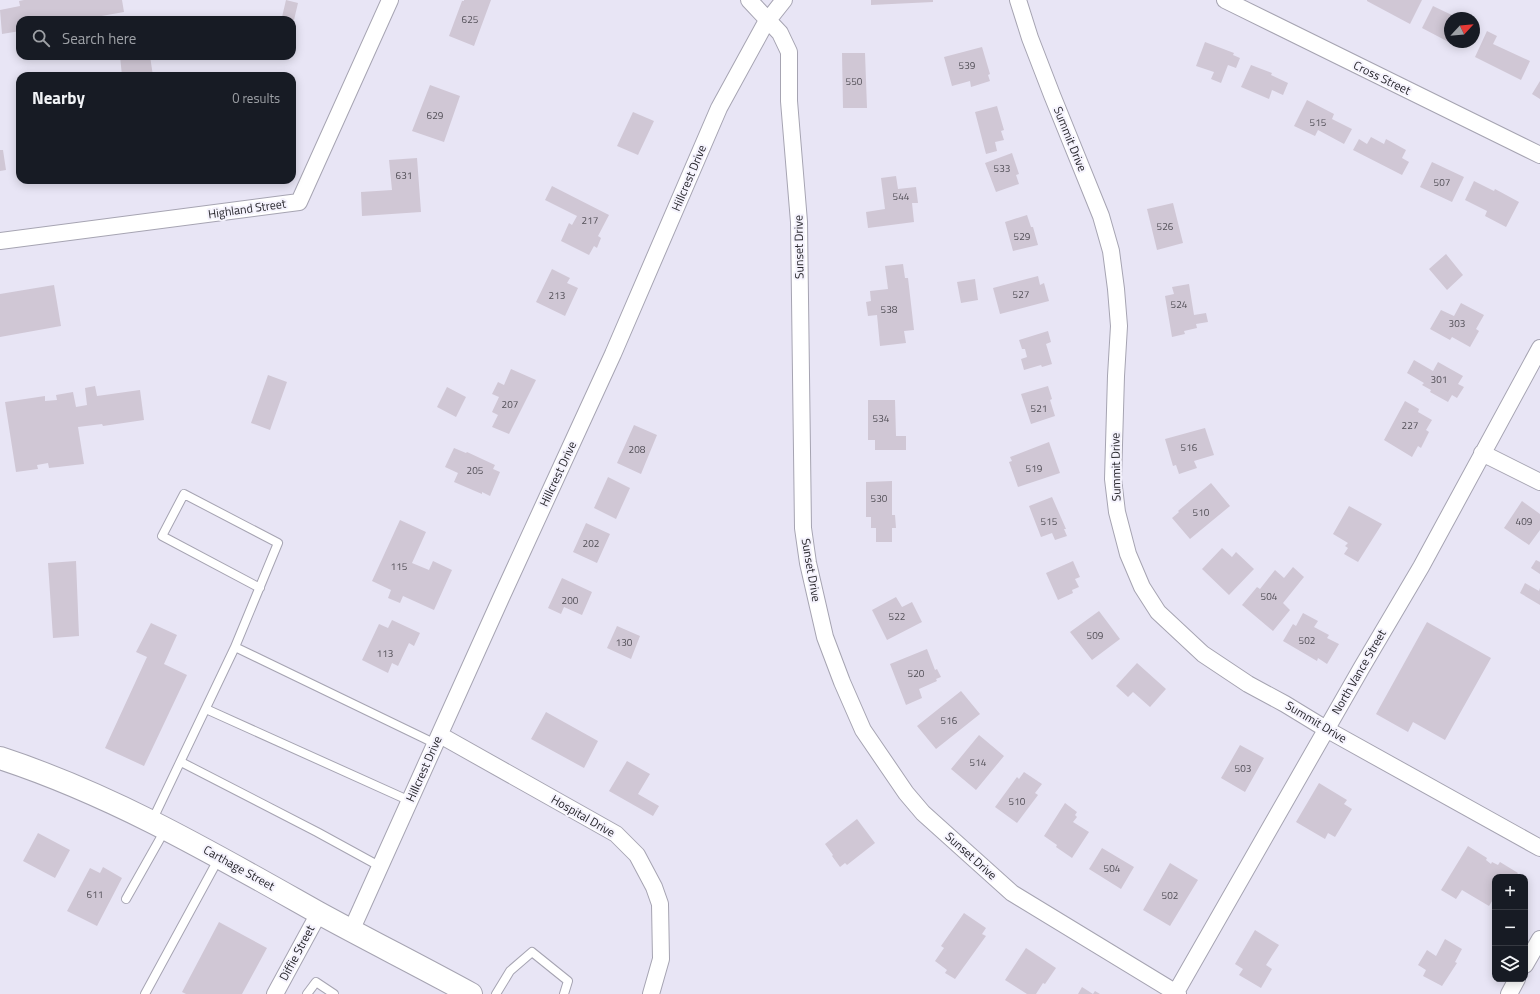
<!DOCTYPE html>
<html lang="en">
<head>
<meta charset="utf-8">
<style>
	:root { --surface:#171b24; --page:#242831; --text:#f1f3f6; --muted:#9ea1a6; --line:#363941 }
	body { margin:0; font-family:"Titillium Web",sans-serif; background:var(--page); color:var(--text) }
	.controls { position:absolute; right:12px; bottom:12px; display:grid; overflow:hidden; border-radius:8px; box-shadow:0 2px 10px #0003 }
	.controls button { width:36px; height:36px; display:grid; place-items:center; padding:0; border:0; border-bottom:1px solid var(--line); background:var(--surface); color:var(--text); font:20px sans-serif }
	.compass { position:absolute; left:1444px; top:12px; width:36px; height:36px; border-radius:50%; background:var(--surface); box-shadow:0 2px 10px #0003; rotate:64deg }
	.list { margin:0; padding:0; list-style:none }
	h2 { display:flex; justify-content:space-between; align-items:center; height:52px; margin:0; padding:0 16px; font-size:17px }
	h2 small { font-size:13px; font-weight:400; color:var(--muted) }
	.icon { flex:none; width:22px; height:22px; fill:none; stroke:currentColor; stroke-width:2; stroke-linecap:round; stroke-linejoin:round }
	.map { position:relative; flex:none; width:1540px; height:994px; overflow:hidden }
	.search { position:absolute; background:var(--surface); box-shadow:0 2px 10px #0003; left:16px; top:16px; width:280px; height:44px; display:flex; align-items:center; gap:10px; box-sizing:border-box; padding:0 14px; border-radius:12px; color:var(--muted); font-size:15px }
	.panel { position:absolute; background:var(--surface); box-shadow:0 2px 10px #0003; left:16px; top:72px; width:280px; height:112px; border-radius:12px }
	.map>svg:first-child { display:block }
	.building { fill:#d0c7d5 }
	.lines { fill:none; stroke-linecap:round; stroke-linejoin:round }
	.lane-casing { stroke:#a6a4b2; stroke-width:10 }
	.street-casing { stroke:#a6a4b2; stroke-width:18 }
	.primary-casing { stroke:#a6a4b2; stroke-width:24 }
	.lane { stroke:#fff; stroke-width:8 }
	.street { stroke:#fff; stroke-width:16 }
	.primary { stroke:#fff; stroke-width:22 }
	.labels { text-anchor:middle; stroke-width:4; stroke-linejoin:round; paint-order:stroke }
	.number-label { font-size:10px; fill:#524f57 }
	.street-label { font-size:12px; fill:#28272d; stroke:#f5f3fd }
</style>
</head>
<body>
<div class="map">
<svg width="1540" height="994" viewBox="0 0 1540 994">
	<rect width="100%" height="100%" fill="#e8e5f5"/>
	<!-- building -->
	<path class="building" d="M 24,0 L 122,0 L 124,12 L 79,20 L 20,20 L 20,31 L 2,34 L 0,10 L 20,6 L 19,1 Z
		M 286,0 L 298,3 L 294,20 L 282,17 Z
		M 464,0 L 491,0 L 474,46 L 449,36 L 462,1 L 464,1 Z
		M 871,0 L 933,0 L 933,2 L 871,5 Z
		M 1367,0 L 1422,0 L 1410,24 L 1367,1 Z
		M 1433,6 L 1458,18 L 1450,18 L 1450,42 L 1463,42 L 1460,48 L 1422,28 Z
		M 1487,31 L 1497,36 L 1493,44 L 1530,61 L 1521,80 L 1475,57 Z
		M 1205,42 L 1234,53 L 1233,55 L 1240,58 L 1236,68 L 1228,65 L 1221,83 L 1211,79 L 1214,72 L 1196,66 Z
		M 982,47 L 990,74 L 988,75 L 990,81 L 971,87 L 970,81 L 952,86 L 944,57 Z
		M 842,53 L 865,53 L 867,108 L 843,108 Z
		M 120,56 L 150,56 L 153,76 L 122,76 Z
		M 1251,65 L 1272,73 L 1271,75 L 1288,83 L 1283,95 L 1272,90 L 1269,99 L 1241,87 Z
		M 1540,81 L 1540,99 L 1532,94 Z
		M 430,85 L 460,96 L 444,142 L 412,131 Z
		M 1307,100 L 1334,114 L 1332,119 L 1352,129 L 1344,144 L 1318,130 L 1315,136 L 1294,126 Z
		M 997,106 L 1004,130 L 1001,131 L 1004,140 L 995,142 L 997,151 L 986,154 L 975,112 Z
		M 633,112 L 654,121 L 638,155 L 617,146 Z
		M 1371,137 L 1384,144 L 1386,139 L 1406,150 L 1402,158 L 1409,162 L 1402,175 L 1353,150 L 1359,139 L 1367,144 Z
		M 0,150 L 3,150 L 6,170 L 0,171 Z
		M 1012,153 L 1019,174 L 1016,175 L 1019,184 L 996,192 L 985,163 Z
		M 417,158 L 421,212 L 362,216 L 361,192 L 392,190 L 389,160 Z
		M 1432,162 L 1464,177 L 1452,202 L 1420,187 Z
		M 896,176 L 898,189 L 916,187 L 918,203 L 912,203 L 914,222 L 868,228 L 866,212 L 885,209 L 881,178 Z
		M 1474,181 L 1494,191 L 1495,189 L 1519,202 L 1506,227 L 1485,216 L 1487,211 L 1465,200 Z
		M 552,186 L 609,215 L 598,236 L 601,238 L 597,248 L 594,246 L 589,255 L 561,241 L 569,223 L 572,225 L 577,216 L 545,200 Z
		M 1173,203 L 1183,243 L 1157,250 L 1147,209 Z
		M 1027,215 L 1031,227 L 1033,227 L 1038,245 L 1013,251 L 1005,222 Z
		M 1446,254 L 1463,275 L 1447,290 L 1429,269 Z
		M 903,264 L 905,278 L 908,278 L 914,330 L 904,331 L 906,343 L 880,346 L 877,315 L 868,316 L 866,302 L 871,301 L 870,291 L 888,289 L 885,266 Z
		M 552,269 L 570,278 L 567,283 L 578,288 L 565,316 L 536,302 Z
		M 1038,276 L 1040,285 L 1044,283 L 1049,301 L 1000,314 L 993,288 Z
		M 975,279 L 978,300 L 961,303 L 957,282 Z
		M 1189,284 L 1194,315 L 1206,313 L 1208,322 L 1196,324 L 1197,328 L 1184,331 L 1185,334 L 1172,337 L 1165,296 L 1174,294 L 1172,287 Z
		M 54,285 L 61,326 L 0,337 L 0,294 Z
		M 1461,303 L 1484,315 L 1476,329 L 1479,331 L 1470,347 L 1452,337 L 1450,340 L 1430,329 L 1441,310 L 1454,316 Z
		M 1048,331 L 1051,342 L 1046,344 L 1052,364 L 1042,367 L 1041,365 L 1024,370 L 1021,359 L 1027,357 L 1025,349 L 1022,349 L 1019,340 Z
		M 1414,360 L 1433,371 L 1438,362 L 1463,376 L 1458,384 L 1464,387 L 1457,398 L 1452,395 L 1448,402 L 1430,392 L 1431,390 L 1422,385 L 1424,383 L 1407,373 Z
		M 511,369 L 536,380 L 509,434 L 492,427 L 498,415 L 492,412 L 499,397 L 492,394 L 498,382 L 504,385 Z
		M 268,375 L 287,382 L 270,430 L 251,423 Z
		M 95,386 L 97,396 L 140,390 L 144,420 L 103,426 L 102,424 L 78,427 L 84,464 L 49,468 L 48,463 L 37,465 L 38,469 L 16,472 L 5,402 L 45,396 L 45,401 L 57,400 L 56,395 L 73,392 L 76,407 L 87,405 L 85,388 Z
		M 1048,386 L 1052,399 L 1050,400 L 1055,416 L 1031,424 L 1021,394 Z
		M 447,387 L 466,397 L 456,417 L 437,407 Z
		M 868,400 L 895,400 L 896,436 L 906,436 L 906,450 L 875,450 L 875,440 L 868,440 Z
		M 1405,401 L 1419,409 L 1418,412 L 1432,420 L 1426,430 L 1429,432 L 1421,448 L 1418,446 L 1412,457 L 1384,440 Z
		M 634,425 L 657,435 L 641,474 L 617,463 Z
		M 1205,428 L 1214,455 L 1194,461 L 1197,468 L 1179,474 L 1176,465 L 1173,466 L 1165,439 Z
		M 1049,442 L 1060,473 L 1018,487 L 1009,462 L 1012,461 L 1010,457 Z
		M 454,448 L 466,453 L 467,452 L 495,465 L 493,469 L 500,472 L 490,496 L 482,492 L 482,494 L 454,482 L 458,473 L 445,467 Z
		M 608,477 L 630,488 L 616,519 L 594,508 Z
		M 892,481 L 892,515 L 895,515 L 896,528 L 892,528 L 892,542 L 876,542 L 876,528 L 871,528 L 871,517 L 866,517 L 866,482 Z
		M 1211,483 L 1230,506 L 1190,539 L 1172,518 L 1179,512 L 1178,511 Z
		M 1052,497 L 1066,529 L 1064,529 L 1067,536 L 1055,540 L 1052,533 L 1041,537 L 1029,506 Z
		M 1522,501 L 1540,514 L 1540,530 L 1529,545 L 1504,528 Z
		M 1349,506 L 1382,524 L 1358,562 L 1344,554 L 1348,548 L 1345,546 L 1348,543 L 1333,534 Z
		M 400,520 L 426,532 L 412,563 L 429,570 L 433,561 L 452,570 L 434,610 L 403,596 L 400,603 L 388,598 L 391,590 L 372,581 Z
		M 586,523 L 610,534 L 597,563 L 573,552 Z
		M 1222,548 L 1232,557 L 1236,552 L 1254,569 L 1229,595 L 1202,569 Z
		M 1536,560 L 1540,562 L 1540,574 L 1531,568 Z
		M 76,561 L 79,636 L 53,638 L 48,563 Z
		M 1073,561 L 1080,577 L 1075,579 L 1079,587 L 1072,590 L 1073,593 L 1058,600 L 1046,573 Z
		M 1293,567 L 1304,577 L 1283,603 L 1290,610 L 1273,631 L 1242,605 L 1257,587 L 1260,589 L 1275,570 L 1284,578 Z
		M 562,578 L 592,592 L 582,615 L 564,607 L 561,614 L 548,608 Z
		M 1525,583 L 1539,591 L 1540,588 L 1540,605 L 1520,593 Z
		M 896,597 L 902,607 L 912,602 L 922,622 L 887,640 L 872,610 Z
		M 1099,611 L 1120,639 L 1092,660 L 1070,632 Z
		M 1303,613 L 1318,621 L 1314,627 L 1329,635 L 1327,638 L 1339,644 L 1327,664 L 1318,658 L 1317,661 L 1283,641 L 1293,624 L 1296,626 Z
		M 392,620 L 420,633 L 414,646 L 409,643 L 398,666 L 392,663 L 388,673 L 362,660 L 379,624 L 388,628 Z
		M 1427,622 L 1491,658 L 1445,740 L 1413,722 L 1408,732 L 1376,714 Z
		M 151,623 L 177,635 L 164,664 L 187,675 L 144,766 L 105,748 L 147,657 L 136,652 Z
		M 617,626 L 640,636 L 631,659 L 607,648 Z
		M 927,649 L 935,670 L 937,669 L 941,677 L 936,679 L 937,681 L 919,689 L 922,698 L 906,705 L 890,664 Z
		M 1137,663 L 1166,689 L 1150,707 L 1133,692 L 1128,697 L 1116,686 Z
		M 961,691 L 980,714 L 936,749 L 917,726 Z
		M 546,712 L 598,741 L 584,768 L 531,739 Z
		M 979,735 L 1004,756 L 976,790 L 951,769 Z
		M 1240,745 L 1264,758 L 1245,792 L 1221,778 Z
		M 627,761 L 650,774 L 638,794 L 659,806 L 653,816 L 609,791 Z
		M 1024,772 L 1042,784 L 1035,793 L 1038,795 L 1017,823 L 995,807 L 1017,777 L 1019,779 Z
		M 1319,783 L 1347,800 L 1344,804 L 1352,809 L 1335,837 L 1328,833 L 1325,839 L 1296,822 Z
		M 1065,803 L 1077,812 L 1075,815 L 1077,817 L 1073,822 L 1089,832 L 1072,858 L 1056,847 L 1057,845 L 1044,836 Z
		M 857,819 L 875,843 L 847,865 L 845,863 L 840,867 L 832,856 L 833,855 L 825,844 Z
		M 38,833 L 70,850 L 55,878 L 23,861 Z
		M 1468,846 L 1487,858 L 1486,860 L 1491,864 L 1492,862 L 1498,865 L 1500,862 L 1518,873 L 1515,877 L 1495,877 L 1495,899 L 1494,898 L 1489,906 L 1462,890 L 1456,899 L 1441,890 Z
		M 1102,848 L 1134,867 L 1121,889 L 1089,869 Z
		M 1170,863 L 1198,880 L 1170,926 L 1143,910 Z
		M 103,867 L 122,878 L 97,926 L 67,911 L 90,868 L 100,873 Z
		M 964,913 L 986,928 L 982,934 L 986,936 L 955,979 L 945,973 L 947,970 L 935,961 L 944,948 L 941,946 Z
		M 219,922 L 267,948 L 242,994 L 186,994 L 182,992 Z
		M 1255,930 L 1279,945 L 1266,965 L 1272,969 L 1261,988 L 1239,975 L 1243,969 L 1235,964 Z
		M 1445,939 L 1462,949 L 1455,962 L 1457,963 L 1442,986 L 1423,976 L 1426,970 L 1418,965 L 1427,950 L 1436,956 Z
		M 1026,948 L 1056,968 L 1045,984 L 1043,983 L 1036,994 L 1027,994 L 1005,980 Z
		M 1082,987 L 1093,994 L 1095,991 L 1100,994 L 1078,994 Z"/>
	<g class="lines">
		<!-- lane casing -->
		<g class="lane-casing">
			<path id="lane" d="M 235,647 L 278,543 L 184,494 L 162,536 L 260,588
				M 206,709 L 410,801
				M 181,762 L 317,832 L 381,867
				M 152,821 L 235,647 L 436,744
				M 126,899 L 165,830
				M 145,994 L 219,858
				M 307,994 L 316,982 L 334,994
				M 496,994 L 510,971 L 532,952 L 568,981 L 564,994"/>
		</g>
		<!-- street casing -->
		<g class="street-casing">
			<path id="street" d="M 749,0 L 780,33 L 789,52 L 789,101 L 799,222 L 803,528 L 808,563 L 825,637 L 842,682 L 863,730 L 906,793 L 923,813 L 1012,893 L 1178,994
				M 1018,0 L 1030,38 L 1052,95 L 1101,216 L 1111,251 L 1116,289 L 1119,326 L 1116,376 L 1113,479 L 1117,512 L 1128,554 L 1142,587 L 1158,612 L 1203,654 L 1248,684 L 1285,704 L 1326,729 L 1540,848
				M 1225,0 L 1540,155
				M 0,241 L 299,202 L 390,0
				M 1482,453 L 1540,482
				M 440,735 L 616,834 L 637,855 L 654,887 L 660,904 L 661,959 L 651,994
				M 351,931 L 501,598 L 613,354 L 719,108 L 765,24 L 784,0
				M 1525,965 L 1540,939
				M 275,994 L 319,913
				M 1175,994 L 1362,667 L 1421,567 L 1540,348
				M 1509,994 L 1517,979"/>
		</g>
		<!-- primary casing -->
		<g class="primary-casing">
			<path id="primary" d="M 0,758 C 113,795 214,854 317,912 C 368,940 420,966 471,994"/>
		</g>
		<!-- lane -->
		<use href="#lane" class="lane"/>
		<!-- street -->
		<use href="#street" class="street"/>
		<!-- primary -->
		<use href="#primary" class="primary"/>
	</g>
	<g class="labels">
		<!-- number labels -->
		<g class="number-label">
			<text x="470" y="23">625</text>
			<text x="967" y="69">539</text>
			<text x="854" y="85">550</text>
			<text x="435" y="119">629</text>
			<text x="1318" y="126">515</text>
			<text x="1002" y="172">533</text>
			<text x="404" y="179">631</text>
			<text x="1442" y="186">507</text>
			<text x="901" y="200">544</text>
			<text x="590" y="224">217</text>
			<text x="1165" y="230">526</text>
			<text x="1022" y="240">529</text>
			<text x="1021" y="298">527</text>
			<text x="557" y="299">213</text>
			<text x="1179" y="308">524</text>
			<text x="889" y="313">538</text>
			<text x="1457" y="327">303</text>
			<text x="1439" y="383">301</text>
			<text x="510" y="408">207</text>
			<text x="1039" y="412">521</text>
			<text x="881" y="422">534</text>
			<text x="1410" y="429">227</text>
			<text x="1189" y="451">516</text>
			<text x="637" y="453">208</text>
			<text x="1034" y="472">519</text>
			<text x="475" y="474">205</text>
			<text x="879" y="502">530</text>
			<text x="1201" y="516">510</text>
			<text x="1049" y="525">515</text>
			<text x="1524" y="525">409</text>
			<text x="591" y="547">202</text>
			<text x="399" y="570">115</text>
			<text x="1269" y="600">504</text>
			<text x="570" y="604">200</text>
			<text x="897" y="620">522</text>
			<text x="1095" y="639">509</text>
			<text x="1307" y="644">502</text>
			<text x="624" y="646">130</text>
			<text x="385" y="657">113</text>
			<text x="916" y="677">520</text>
			<text x="949" y="724">516</text>
			<text x="978" y="766">514</text>
			<text x="1243" y="772">503</text>
			<text x="1017" y="805">510</text>
			<text x="1112" y="872">504</text>
			<text x="95" y="898">611</text>
			<text x="1170" y="899">502</text>
		</g>
		<!-- street labels -->
		<g class="street-label">
			<text transform="translate(1382 78) rotate(26)" y="4">Cross Street</text>
			<text transform="translate(1070 139) rotate(68)" y="4">Summit Drive</text>
			<text transform="translate(689 178) rotate(-67)" y="4">Hillcrest Drive</text>
			<text transform="translate(247 209) rotate(-8)" y="4">Highland Street</text>
			<text transform="translate(799 247) rotate(-91)" y="4">Sunset Drive</text>
			<text transform="translate(1116 467) rotate(-91)" y="4">Summit Drive</text>
			<text transform="translate(558 474) rotate(-65)" y="4">Hillcrest Drive</text>
			<text transform="translate(811 570) rotate(80)" y="4">Sunset Drive</text>
			<text transform="translate(1359 672) rotate(-60)" y="4">North Vance Street</text>
			<text transform="translate(1316 722) rotate(31)" y="4">Summit Drive</text>
			<text transform="translate(424 769) rotate(-66)" y="4">Hillcrest Drive</text>
			<text transform="translate(583 816) rotate(30)" y="4">Hospital Drive</text>
			<text transform="translate(971 856) rotate(42)" y="4">Sunset Drive</text>
			<text transform="translate(239 868) rotate(29)" y="4">Carthage Street</text>
			<text transform="translate(297 953) rotate(-62)" y="4">Diffie Street</text>
		</g>
	</g>
</svg>
<div class="controls">
<button>+</button>
<button>−</button>
<button><svg class="icon" aria-label="layers" viewBox="0 0 24 24"><path d="M12 4l9 5-9 5-9-5zM3 14l9 5 9-5"/></svg></button>
</div>
<svg class="compass" viewBox="-18 -18 36 36"><path d="M0-13l5 13h-10z" fill="#e53935"/><path d="M0 13l5-13h-10z" fill="#9ea1a6"/></svg>
<div class="search"><svg class="icon" aria-label="search" viewBox="0 0 24 24"><circle cx="10" cy="10" r="6"/><path d="M15 15l6 6"/></svg>Search here</div>
<section class="panel">
<h2>Nearby<small>0 results</small></h2>
<ul class="list">
</ul>
</section>
</div>
</body>
</html>
